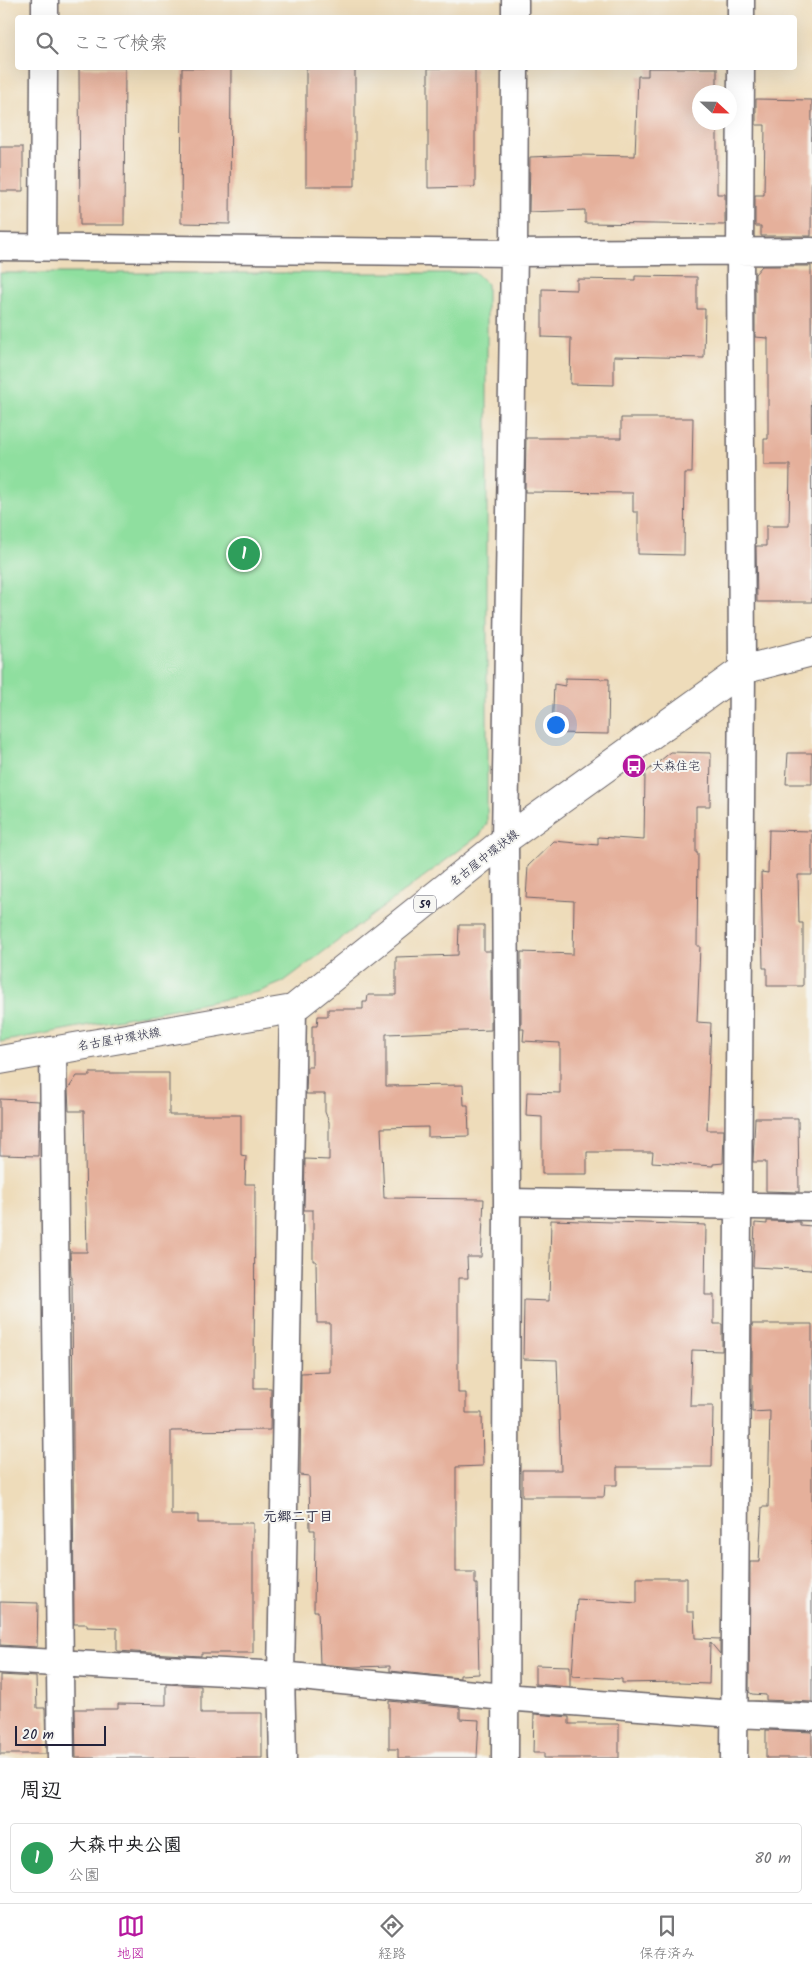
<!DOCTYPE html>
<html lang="ja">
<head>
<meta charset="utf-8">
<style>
	:root { --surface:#fff; --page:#f6f6f6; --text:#202124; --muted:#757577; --line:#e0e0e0; --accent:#b5179e }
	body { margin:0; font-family:Kalam,"Klee One",sans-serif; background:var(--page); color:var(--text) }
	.compass { position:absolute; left:692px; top:85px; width:45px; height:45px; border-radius:50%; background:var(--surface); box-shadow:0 5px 20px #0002; rotate:112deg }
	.scale { position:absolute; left:15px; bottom:12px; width:91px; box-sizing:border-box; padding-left:5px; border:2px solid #22223b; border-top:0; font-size:14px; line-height:18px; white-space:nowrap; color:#22223b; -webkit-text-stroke:4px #f6f6f2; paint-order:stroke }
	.you { position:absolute; left:555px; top:724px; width:18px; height:18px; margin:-12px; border:4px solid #fff; border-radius:50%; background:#1a73e8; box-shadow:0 0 0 8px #1a73e833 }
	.badge { display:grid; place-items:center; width:32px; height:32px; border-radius:50%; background:var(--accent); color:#fff; font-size:16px; font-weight:700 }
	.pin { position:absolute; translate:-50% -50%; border:2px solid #fff; box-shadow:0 1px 5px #0006 }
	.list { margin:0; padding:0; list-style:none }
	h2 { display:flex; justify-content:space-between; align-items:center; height:65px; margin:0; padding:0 20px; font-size:21px }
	h2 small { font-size:16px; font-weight:400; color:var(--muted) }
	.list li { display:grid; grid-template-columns:32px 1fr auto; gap:15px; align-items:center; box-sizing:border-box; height:70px; margin:0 10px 10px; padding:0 10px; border:1px solid var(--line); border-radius:5px }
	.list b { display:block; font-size:19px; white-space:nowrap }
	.list p { margin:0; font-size:16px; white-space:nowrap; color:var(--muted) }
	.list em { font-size:16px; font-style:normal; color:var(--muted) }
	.icon { flex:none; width:28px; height:28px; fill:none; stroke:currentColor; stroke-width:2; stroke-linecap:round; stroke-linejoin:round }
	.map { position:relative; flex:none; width:812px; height:1758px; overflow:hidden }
	.search { position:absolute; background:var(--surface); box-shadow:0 5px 20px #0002; left:15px; right:15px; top:15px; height:55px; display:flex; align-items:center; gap:12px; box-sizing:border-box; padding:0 18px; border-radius:5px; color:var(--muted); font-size:19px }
	.sheet { height:145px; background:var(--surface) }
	nav { display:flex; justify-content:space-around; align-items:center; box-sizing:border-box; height:70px; border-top:1px solid var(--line); background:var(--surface); font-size:14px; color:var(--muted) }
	nav a { display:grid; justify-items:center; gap:2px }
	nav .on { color:var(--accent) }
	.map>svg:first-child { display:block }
	.green { fill:#8fdf9f; stroke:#58806d }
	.building { fill:#e5b09b }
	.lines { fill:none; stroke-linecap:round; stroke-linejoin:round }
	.street-casing { stroke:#696367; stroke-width:29 }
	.primary-casing { stroke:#696367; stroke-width:30 }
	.street { stroke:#fff; stroke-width:26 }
	.primary { stroke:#fff; stroke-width:28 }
	.labels { text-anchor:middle; stroke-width:4; stroke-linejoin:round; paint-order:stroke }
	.shield { fill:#f6f6f2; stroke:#626272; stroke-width:1 }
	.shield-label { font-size:11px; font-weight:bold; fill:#22223b }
	.poi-label { font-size:12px; fill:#22223b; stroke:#f6f6f2; text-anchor:start }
	.street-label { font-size:12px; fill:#22223b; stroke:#f6f6f2 }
	.neighbourhood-label { font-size:14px; font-weight:bold; fill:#22223b; stroke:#f6f6f2 }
</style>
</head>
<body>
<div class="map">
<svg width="812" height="1758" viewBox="0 0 812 1758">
	<rect width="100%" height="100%" fill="#f6f6f2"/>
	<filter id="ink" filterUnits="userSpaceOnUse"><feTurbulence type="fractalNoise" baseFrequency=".02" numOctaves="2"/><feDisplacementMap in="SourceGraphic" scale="10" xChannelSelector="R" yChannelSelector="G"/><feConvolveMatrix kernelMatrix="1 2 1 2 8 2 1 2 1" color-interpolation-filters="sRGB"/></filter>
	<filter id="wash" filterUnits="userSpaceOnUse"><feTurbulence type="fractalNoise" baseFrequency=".0096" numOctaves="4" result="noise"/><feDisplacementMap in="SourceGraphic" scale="20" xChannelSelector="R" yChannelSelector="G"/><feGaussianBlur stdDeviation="1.12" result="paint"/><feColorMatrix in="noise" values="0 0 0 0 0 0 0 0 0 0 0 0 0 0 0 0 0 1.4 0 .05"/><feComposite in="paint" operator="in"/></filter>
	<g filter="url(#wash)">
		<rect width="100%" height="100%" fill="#eedcba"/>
		<!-- green -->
		<path class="green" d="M 0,273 L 476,273 L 487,284 L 487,823 L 481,834 L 283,982 L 261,991 L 226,999 L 0,1042 Z"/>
		<g id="blocks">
			<!-- building -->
			<path class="building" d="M 79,68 L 125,68 L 124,225 L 80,225 Z
				M 182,68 L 231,68 L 230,224 L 181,223 Z
				M 306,68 L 355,68 L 355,186 L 306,186 Z
				M 428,68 L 475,68 L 475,187 L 428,188 Z
				M 648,68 L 717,68 L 717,92 L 700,92 L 700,122 L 726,122 L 717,123 L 717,194 L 725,194 L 725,225 L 585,223 L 585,210 L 529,212 L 530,157 L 579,155 L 635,156 L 638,76 L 648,76 Z
				M 756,99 L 812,100 L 811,236 L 761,236 L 761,226 L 755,226 L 755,195 L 764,195 L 765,125 L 756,125 Z
				M 0,147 L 23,147 L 23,191 L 0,191 Z
				M 762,266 L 811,266 L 812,602 L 757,602 L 756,546 L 766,546 L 766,526 L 789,526 L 790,465 L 764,465 L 764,439 L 768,439 L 768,338 L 755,337 L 755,274 Z
				M 635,276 L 697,277 L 697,309 L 705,309 L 704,358 L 614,356 L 614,385 L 570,384 L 571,338 L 542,337 L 542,289 L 577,290 L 577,279 L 635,280 Z
				M 621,418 L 693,418 L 692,473 L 685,473 L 684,555 L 638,554 L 638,512 L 633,512 L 633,493 L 525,492 L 526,438 L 621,438 Z
				M 565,678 L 609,679 L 608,734 L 552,733 L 554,684 L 565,686 Z
				M 671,752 L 711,753 L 710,806 L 696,806 L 696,853 L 698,853 L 697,946 L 700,946 L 697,1022 L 711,1023 L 707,1130 L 724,1130 L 723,1163 L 713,1164 L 713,1166 L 652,1162 L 653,1152 L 587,1152 L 587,1174 L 542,1174 L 542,1117 L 526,1116 L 527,1092 L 560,1093 L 560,1043 L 523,1041 L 524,1029 L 521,1029 L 521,952 L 573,954 L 574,901 L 526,898 L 528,866 L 554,841 L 598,845 L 598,837 L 644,840 L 645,773 Z
				M 788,753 L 812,753 L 812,784 L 786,784 Z
				M 769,830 L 812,831 L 812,875 L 798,875 L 799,923 L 803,923 L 803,986 L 767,986 L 767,968 L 763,968 L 761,872 L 768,873 Z
				M 459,925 L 484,925 L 484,951 L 491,951 L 491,1030 L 386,1034 L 386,1086 L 463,1085 L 464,1105 L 468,1105 L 469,1136 L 428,1137 L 428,1127 L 381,1128 L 384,1198 L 484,1199 L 481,1257 L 467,1257 L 468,1278 L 458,1278 L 458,1393 L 466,1393 L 466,1413 L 482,1413 L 483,1466 L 456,1467 L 456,1572 L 475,1572 L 475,1584 L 477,1584 L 479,1674 L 460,1675 L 460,1678 L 390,1671 L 390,1666 L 354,1667 L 320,1664 L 318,1611 L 314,1611 L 315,1530 L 310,1530 L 309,1476 L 300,1475 L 301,1373 L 330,1372 L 330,1323 L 317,1323 L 316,1261 L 313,1261 L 313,1210 L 304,1210 L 305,1159 L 329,1160 L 329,1122 L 325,1112 L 325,1094 L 306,1094 L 307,1067 L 312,1067 L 312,1026 L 317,1026 L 318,1016 L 328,1016 L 328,1009 L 363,1009 L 363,1002 L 367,1002 L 368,995 L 396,995 L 396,957 L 458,955 Z
				M 90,1073 L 169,1073 L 169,1115 L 241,1115 L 241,1155 L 246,1156 L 245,1184 L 255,1184 L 254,1388 L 271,1388 L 270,1430 L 171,1431 L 171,1515 L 198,1515 L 198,1523 L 253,1523 L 253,1653 L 201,1653 L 201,1656 L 117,1651 L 117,1628 L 87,1627 L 87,1624 L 74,1624 L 72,1277 L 71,1277 L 70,1252 L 87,1252 L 84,1111 L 69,1111 L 68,1089 L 77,1076 L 90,1076 Z
				M 0,1099 L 39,1101 L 38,1156 L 0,1155 Z
				M 755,1118 L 798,1118 L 799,1192 L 766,1191 L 766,1162 L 753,1162 Z
				M 551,1220 L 706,1225 L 705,1295 L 714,1295 L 714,1324 L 722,1324 L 722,1351 L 692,1350 L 690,1406 L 713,1406 L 712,1467 L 617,1467 L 617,1485 L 605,1485 L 604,1497 L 522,1497 L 522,1470 L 561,1470 L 557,1360 L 523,1359 L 524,1300 L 549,1301 Z
				M 767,1221 L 800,1222 L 800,1225 L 812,1226 L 812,1270 L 753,1267 L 755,1223 L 767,1224 Z
				M 752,1324 L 812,1324 L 812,1702 L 766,1700 L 766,1695 L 752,1694 L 749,1692 L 750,1562 L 759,1562 L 762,1507 L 768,1507 L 770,1411 L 752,1412 Z
				M 637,1578 L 687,1578 L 687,1612 L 694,1612 L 695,1638 L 720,1639 L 720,1654 L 710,1642 L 709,1684 L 679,1683 L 679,1682 L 622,1683 L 622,1679 L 572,1676 L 577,1599 L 637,1603 Z
				M 0,1602 L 38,1603 L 37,1647 L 0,1645 Z
				M 535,1665 L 570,1666 L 570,1687 L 535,1684 Z
				M 0,1675 L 36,1677 L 37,1708 L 45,1708 L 46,1754 L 0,1754 Z
				M 166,1684 L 201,1686 L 201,1713 L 262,1713 L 262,1758 L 76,1758 L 75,1709 L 118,1709 L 118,1704 L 166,1705 Z
				M 389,1701 L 460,1708 L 460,1719 L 479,1720 L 477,1758 L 398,1758 L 398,1749 L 389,1749 Z
				M 534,1714 L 569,1717 L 569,1724 L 619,1724 L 619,1758 L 544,1758 L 544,1753 L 533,1753 Z
				M 766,1730 L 812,1732 L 812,1758 L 766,1758 Z"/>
		</g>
	</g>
	<g filter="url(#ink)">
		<use href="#blocks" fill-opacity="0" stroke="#696367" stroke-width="1"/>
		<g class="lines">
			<!-- street casing -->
			<g class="street-casing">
				<path id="street" d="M 45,18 L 45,0
					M 515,18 L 515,0
					M 741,18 L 741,0
					M 0,247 L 514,253 L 812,251
					M 43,247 L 44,68
					M 53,1050 L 61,1758
					M 507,1202 L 812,1207
					M 0,1660 L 281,1675 L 504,1697 L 734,1714 L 812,1717
					M 283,1758 L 281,1675 L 293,1009
					M 505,1758 L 507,1202 L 505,840 L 514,253 L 515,68
					M 734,1758 L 742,670 L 740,252 L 741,68"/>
			</g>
			<!-- primary casing -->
			<g class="primary-casing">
				<path id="primary" d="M 0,1060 L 293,1009 L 505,840 L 742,670 L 812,652"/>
			</g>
			<!-- street -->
			<use href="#street" class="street"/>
			<!-- primary -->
			<use href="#primary" class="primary"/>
		</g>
	</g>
	<!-- icons -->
	<defs>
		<g id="bus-disc" transform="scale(1.25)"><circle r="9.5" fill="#b5179e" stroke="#f6f6f2"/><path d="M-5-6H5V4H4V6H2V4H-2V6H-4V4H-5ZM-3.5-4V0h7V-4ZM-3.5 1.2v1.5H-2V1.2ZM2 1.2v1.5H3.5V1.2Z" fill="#fff"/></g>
	</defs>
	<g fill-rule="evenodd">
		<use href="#bus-disc" x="634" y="766"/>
	</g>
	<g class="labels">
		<!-- shield labels -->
		<rect class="shield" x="414" y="895.5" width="22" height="17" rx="4"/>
		<g class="shield-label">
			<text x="425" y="908">59</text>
		</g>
		<!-- poi labels -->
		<g class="poi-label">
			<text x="652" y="770">大森住宅</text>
		</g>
		<!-- street labels -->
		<g class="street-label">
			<text transform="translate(484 858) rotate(-38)" y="4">名古屋中環状線</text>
			<text transform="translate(119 1039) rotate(-10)" y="4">名古屋中環状線</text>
		</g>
		<!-- neighbourhood labels -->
		<g class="neighbourhood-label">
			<text x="298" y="1521">元郷二丁目</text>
		</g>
	</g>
</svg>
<svg class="compass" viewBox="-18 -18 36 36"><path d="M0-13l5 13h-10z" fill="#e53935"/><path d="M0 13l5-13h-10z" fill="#757577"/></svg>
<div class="scale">20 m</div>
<div class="you"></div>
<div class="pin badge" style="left:244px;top:554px;background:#2e9e5b">1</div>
<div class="search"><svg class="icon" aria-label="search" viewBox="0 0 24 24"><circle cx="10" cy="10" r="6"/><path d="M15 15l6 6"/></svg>ここで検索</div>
</div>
<section class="sheet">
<h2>周辺<small></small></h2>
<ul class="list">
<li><span class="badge" style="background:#2e9e5b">1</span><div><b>大森中央公園</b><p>公園</p></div><em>80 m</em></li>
</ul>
</section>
<nav>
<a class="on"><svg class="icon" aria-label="map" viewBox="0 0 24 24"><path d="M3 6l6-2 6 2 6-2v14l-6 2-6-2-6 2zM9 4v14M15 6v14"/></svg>地図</a>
<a><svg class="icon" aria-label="directions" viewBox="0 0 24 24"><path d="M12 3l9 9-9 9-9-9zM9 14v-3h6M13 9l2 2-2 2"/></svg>経路</a>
<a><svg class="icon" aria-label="saved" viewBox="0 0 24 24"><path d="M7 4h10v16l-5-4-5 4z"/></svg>保存済み</a>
</nav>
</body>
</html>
